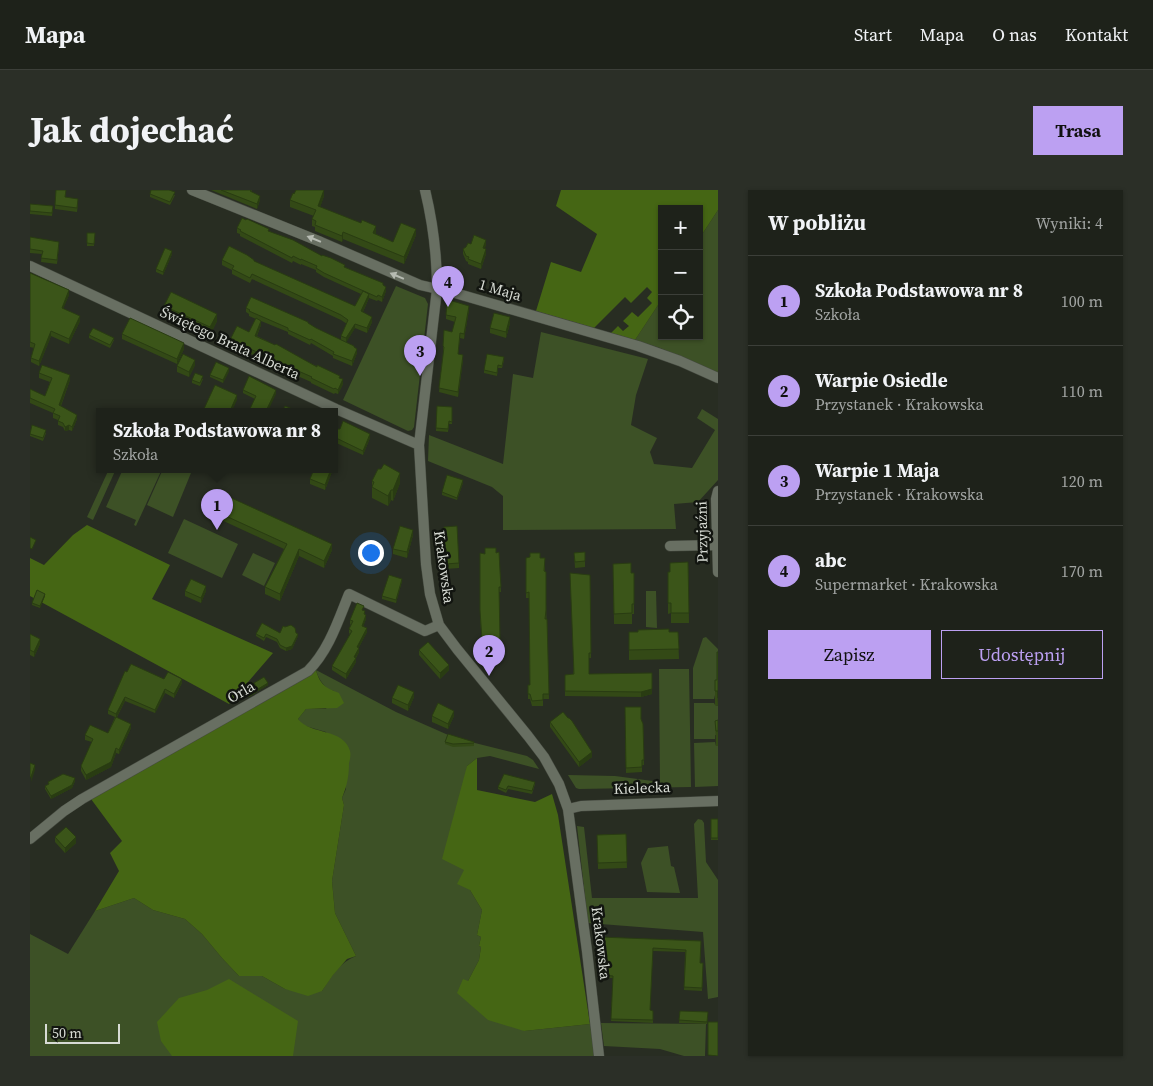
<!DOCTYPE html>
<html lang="pl">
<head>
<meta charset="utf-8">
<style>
	:root { --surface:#1e221a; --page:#2b2f27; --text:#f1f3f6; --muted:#a1a4a2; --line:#3c3f39; --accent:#bca0f2 }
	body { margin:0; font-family:"Source Serif 4",serif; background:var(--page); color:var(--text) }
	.controls { position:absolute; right:15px; top:15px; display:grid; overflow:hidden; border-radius:0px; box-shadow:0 1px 4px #0004 }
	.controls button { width:45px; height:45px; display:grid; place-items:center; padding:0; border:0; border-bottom:1px solid var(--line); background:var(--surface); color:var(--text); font:25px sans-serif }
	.scale { position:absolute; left:15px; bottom:12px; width:75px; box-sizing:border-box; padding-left:5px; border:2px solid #d7dbd4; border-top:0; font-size:14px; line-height:18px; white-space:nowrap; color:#d7dbd4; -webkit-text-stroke:4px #121510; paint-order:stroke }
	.you { position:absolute; left:340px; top:362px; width:18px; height:18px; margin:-12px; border:4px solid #fff; border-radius:50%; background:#1a73e8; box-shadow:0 0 0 8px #1a73e833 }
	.badge { display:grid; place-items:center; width:32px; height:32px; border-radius:50%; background:var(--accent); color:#111; font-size:16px; font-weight:700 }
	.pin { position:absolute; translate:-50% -41px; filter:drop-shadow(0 1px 2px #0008) }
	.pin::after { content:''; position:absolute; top:26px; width:18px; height:15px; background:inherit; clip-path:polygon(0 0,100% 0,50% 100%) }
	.popup { position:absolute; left:66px; top:218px; width:242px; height:65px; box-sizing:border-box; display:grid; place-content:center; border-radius:0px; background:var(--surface); filter:drop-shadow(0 1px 4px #0005); font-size:16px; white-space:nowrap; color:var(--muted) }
	.popup b { font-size:19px; color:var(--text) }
	.popup::after { content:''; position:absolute; left:50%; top:100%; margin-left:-10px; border:10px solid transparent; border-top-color:var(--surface) }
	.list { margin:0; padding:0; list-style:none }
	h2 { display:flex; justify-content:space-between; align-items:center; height:65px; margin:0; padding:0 20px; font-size:21px }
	h2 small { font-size:16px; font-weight:400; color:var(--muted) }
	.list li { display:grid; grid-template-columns:32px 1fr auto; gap:15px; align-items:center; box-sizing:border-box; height:90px; padding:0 20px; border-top:1px solid var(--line) }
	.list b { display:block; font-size:19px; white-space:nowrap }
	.list p { margin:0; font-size:16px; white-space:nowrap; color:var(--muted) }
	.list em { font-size:16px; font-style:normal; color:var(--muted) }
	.actions { display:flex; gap:10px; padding:15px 20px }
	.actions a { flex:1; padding:11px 0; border:1px solid var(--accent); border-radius:0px; text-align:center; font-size:18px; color:var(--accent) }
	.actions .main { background:var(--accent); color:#111 }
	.icon { flex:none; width:28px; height:28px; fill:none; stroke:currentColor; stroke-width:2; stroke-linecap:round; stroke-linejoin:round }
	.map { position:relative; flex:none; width:688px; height:866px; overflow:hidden; border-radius:0px }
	header { display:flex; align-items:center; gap:30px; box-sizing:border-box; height:70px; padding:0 25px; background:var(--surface); border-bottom:1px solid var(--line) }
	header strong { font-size:24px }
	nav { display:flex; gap:28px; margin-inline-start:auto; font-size:18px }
	.intro { display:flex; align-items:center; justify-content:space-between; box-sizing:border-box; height:120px; padding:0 30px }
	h1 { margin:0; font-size:35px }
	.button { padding:12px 22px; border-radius:0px; background:var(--accent); color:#111; font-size:18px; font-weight:700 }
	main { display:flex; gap:30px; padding:0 30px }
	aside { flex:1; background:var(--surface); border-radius:0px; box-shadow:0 1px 4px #0004 }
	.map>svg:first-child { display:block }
	.green { fill:#3d5126 }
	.forest { fill:#456614 }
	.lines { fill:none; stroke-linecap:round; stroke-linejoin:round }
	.minor-casing { stroke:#44493f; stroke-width:11 }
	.minor { stroke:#686f62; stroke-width:10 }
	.wall { fill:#334916 }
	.shaded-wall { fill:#293c12 }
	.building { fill:#3b5519; stroke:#293c12 }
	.oneway { fill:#b6bbb2 }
	.labels { text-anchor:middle; stroke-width:5; stroke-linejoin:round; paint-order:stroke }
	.street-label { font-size:15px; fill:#d7dbd4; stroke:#121510 }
</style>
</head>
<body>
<header>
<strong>Mapa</strong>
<nav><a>Start</a><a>Mapa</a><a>O nas</a><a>Kontakt</a></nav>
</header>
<div class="intro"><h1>Jak dojechać</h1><a class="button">Trasa</a></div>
<main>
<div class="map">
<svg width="688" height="866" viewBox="0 0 688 866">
	<rect width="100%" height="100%" fill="#282d22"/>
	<!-- green -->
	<path class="green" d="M 688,20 L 688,183 L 630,158 L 605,150 L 632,109 L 632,146 L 669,146 L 669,49 Z
		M 366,96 L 395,108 L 398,114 L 384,237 L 382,240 L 378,241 L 313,210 Z
		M 511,142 L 618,169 L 606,205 L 601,235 L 627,248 L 620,262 L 624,274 L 662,278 L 685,240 L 667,228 L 672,219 L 688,229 L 688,290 L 668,312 L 644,314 L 646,339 L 473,340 L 473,306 L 462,297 L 398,271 L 399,245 L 473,274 L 483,184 L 503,188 Z
		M 79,279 L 86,279 L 63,330 L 57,327 Z
		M 93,279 L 132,279 L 106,336 L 104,335 L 106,330 L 76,317 Z
		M 133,279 L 152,279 L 161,283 L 143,327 L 117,315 Z
		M 154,329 L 208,354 L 192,388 L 138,363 Z
		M 223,363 L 245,373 L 234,396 L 212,385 Z
		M 616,401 L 626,401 L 627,438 L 616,437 Z
		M 676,447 L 688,459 L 687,505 L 685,505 L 684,509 L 663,509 L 663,478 L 673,448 Z
		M 629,479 L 659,479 L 661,597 L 549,599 L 546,598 L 538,585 L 585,586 L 630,592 Z
		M 286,480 L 366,522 L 425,548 L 497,566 L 503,570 L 509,579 L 460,566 L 447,568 L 437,576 L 434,680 L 440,700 L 452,720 L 447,745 L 451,747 L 449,756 L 451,757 L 449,770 L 438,791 L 494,841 L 560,834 L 565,866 L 0,866 L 0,744 L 38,764 L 65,721 L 104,708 L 123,720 L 155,729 L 172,744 L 192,768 L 209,786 L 232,786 L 255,799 L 292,801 C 301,787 310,772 326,766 L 305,723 L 302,691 L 314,615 L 312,608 L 316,599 L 296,542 L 272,535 L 268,529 L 276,519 L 296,519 L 304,501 L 298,500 C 292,493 288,488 286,480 Z
		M 664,513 L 684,513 L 685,515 L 688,516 L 688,545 L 685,545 L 685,549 L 664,549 Z
		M 685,552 L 686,556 L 688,556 L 688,596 L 665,597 L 664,553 Z
		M 668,629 L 672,630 L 674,633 L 676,672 L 688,690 L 688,807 L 678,809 L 673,742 L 558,733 L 547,636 L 554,637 L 562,708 L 668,708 L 664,634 Z
		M 638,656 L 641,676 L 644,677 L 650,703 L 617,702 L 611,673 L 618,658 Z
		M 571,833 L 676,834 L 675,866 L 654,866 L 630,859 L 574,856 Z"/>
	<!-- forest -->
	<path class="forest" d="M 531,0 L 688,0 L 688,20 L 669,49 L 669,19 L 632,19 L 632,109 L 605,150 L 581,143 L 588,136 L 593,141 L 599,136 L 593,131 L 602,122 L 608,127 L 622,113 L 617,108 L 622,102 L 617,97 L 601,113 L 595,107 L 564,138 L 506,121 L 521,72 L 551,82 L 567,44 L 526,16 Z
		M 57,335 L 140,375 L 122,409 L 243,463 L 199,514 L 0,406 L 0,368 L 14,375 L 43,345 Z
		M 286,480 C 290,495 296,498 309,503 L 314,513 L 307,518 L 276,519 L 268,529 C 280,545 314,538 320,561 C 321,564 320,570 319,573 C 319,586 317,596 312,608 L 314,615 L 302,691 L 305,723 L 326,766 L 317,769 L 303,785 L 292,801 L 278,806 L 255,799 L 232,786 L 209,786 L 192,768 L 172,744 L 155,729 L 123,720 L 104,708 L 65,721 L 89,681 L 80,663 L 92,651 L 61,609 Z
		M 447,568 L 447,600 L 505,612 L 522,604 L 528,625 L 560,834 L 494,841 L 458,830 L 427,803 L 433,789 L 438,791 L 449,770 L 451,757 L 449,756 L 451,747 L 447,745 L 452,720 L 440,700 L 427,694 L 434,680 L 412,669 L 437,576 Z
		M 199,789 L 268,831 L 263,866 L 142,866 L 131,851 L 127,832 L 149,808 L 177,800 Z"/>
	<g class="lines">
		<!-- minor casing -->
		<g class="minor-casing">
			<path id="minor" d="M 162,0 L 291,52 L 390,95 L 425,103 L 608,156 L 650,171 L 688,188
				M 395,0 C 403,33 407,65 407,99 L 389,255 L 396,374 L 400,404 L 409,435 L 427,459 L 498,546 L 514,567 L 529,594 L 538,619 L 557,761 L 569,866
				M 0,76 L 306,219 L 389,255
				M 688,301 L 686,309 L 688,382
				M 640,356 L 687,355
				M 538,619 L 551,616 L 688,611
				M 0,649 L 34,621 L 52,609 L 278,481 C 299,460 308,431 319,404 L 395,441 L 409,435"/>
		</g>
		<!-- minor -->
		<use href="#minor" class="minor"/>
	</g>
	<!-- wall -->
	<path class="wall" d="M 181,0 L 222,0 L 221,1 L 230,10 L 227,19 Z
		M 120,4 L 145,5 L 140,15 L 120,7 Z
		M 264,4 L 294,6 L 290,17 L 346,43 L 346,44 L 363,52 L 386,45 L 374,74 L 313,49 L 312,52 L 285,41 L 285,37 L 282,36 L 282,29 L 284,26 L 260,17 L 260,10 Z
		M 36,7 L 48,13 L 47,22 L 25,19 L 25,15 Z
		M 0,14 L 23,16 L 22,26 L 0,24 Z
		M 207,38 L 239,41 L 353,95 L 356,101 L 352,112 L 348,110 L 347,111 L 339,108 L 333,122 L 342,132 L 337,143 L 325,138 L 316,152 L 324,157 L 327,163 L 322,176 L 303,168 L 303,166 L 281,153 L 280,155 L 258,144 L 258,142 L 231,131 L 231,135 L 227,146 L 310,188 L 313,194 L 308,204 L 305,203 L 304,204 L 281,193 L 281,192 L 243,175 L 243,173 L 204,157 L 204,155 L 201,153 L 201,148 L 219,142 L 226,129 L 219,126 L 219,124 L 216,122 L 216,118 L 278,134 L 286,138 L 311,150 L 311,146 L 317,134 L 311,130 L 222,89 L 220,93 L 202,84 L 202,80 L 192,75 L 192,70 L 224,72 L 325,116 L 331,104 L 294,87 L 286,82 L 286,80 L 271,74 L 271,75 L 263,71 L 262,73 L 210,46 L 210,44 L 207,43 Z
		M 57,43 L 65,43 L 64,56 L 57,56 Z
		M 0,47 L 29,56 L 27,74 L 11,72 L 12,64 L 0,63 Z
		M 441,54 L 456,55 L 454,59 L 456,64 L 451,79 L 438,74 L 438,72 L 436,71 L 433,64 L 433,59 Z
		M 142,64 L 133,85 L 126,82 L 126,79 Z
		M 0,83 L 39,105 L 33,118 L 50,131 L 39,154 L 21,146 L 9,176 L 1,172 L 1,168 L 4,158 L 0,157 Z
		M 134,116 L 187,131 L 180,145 L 134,124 Z
		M 439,120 L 434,149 L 430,148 L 428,164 L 433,170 L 428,207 L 409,202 L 414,161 L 413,161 L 413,156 L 422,142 L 425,132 L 416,129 L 416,125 Z
		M 480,133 L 476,148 L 460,143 L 460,138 Z
		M 92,144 L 154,159 L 147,174 L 92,149 Z
		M 59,145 L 84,150 L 80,158 L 59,148 Z
		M 474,170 L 472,178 L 468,178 L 467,186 L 454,183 L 454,180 Z
		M 165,175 L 159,187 L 147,182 L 147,176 Z
		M 199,181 L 193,193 L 180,187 L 180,185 Z
		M 9,183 L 40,190 L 31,216 L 47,229 L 42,241 L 39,240 L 35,241 L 33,237 L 28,235 L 28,230 L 23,228 L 23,223 L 0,213 L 0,199 L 15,206 L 20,192 L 9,188 Z
		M 173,189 L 170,196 L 162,193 L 162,190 Z
		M 213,200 L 246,204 L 225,209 L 213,203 Z
		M 422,217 L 422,234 L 419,234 L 418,242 L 406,241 L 406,238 Z
		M 304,239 L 340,248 L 333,265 L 304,252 Z
		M 0,242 L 16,243 L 13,251 L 0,246 Z
		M 303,279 L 295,300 L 280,294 L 280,289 Z
		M 342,291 L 370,293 L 363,311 L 361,310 L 358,316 L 342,308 Z
		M 433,293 L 427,310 L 412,305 L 412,302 Z
		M 187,322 L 302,360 L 294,378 L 269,366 L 250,411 L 235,404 L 235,397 L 254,359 L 187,328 Z
		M 383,345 L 377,368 L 363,364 L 363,359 Z
		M 413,350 L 429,373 L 429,378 L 415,379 Z
		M 555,362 L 555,377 L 545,378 L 544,363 Z
		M 455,363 L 466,363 L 470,381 L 471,402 L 469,402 L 470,455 L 452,456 L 450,425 Z
		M 496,368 L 510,368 L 515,373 L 515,381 L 519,509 L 513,509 L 513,516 L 502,516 L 500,509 L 498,509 L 498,495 L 500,495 L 499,408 L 496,408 Z
		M 658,372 L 659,433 L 641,433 L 641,423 L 638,424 L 638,393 L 640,382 Z
		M 583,374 L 601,383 L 604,383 L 604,424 L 602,424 L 602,434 L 584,434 Z
		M 560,385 L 561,468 L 559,468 L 559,484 L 622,504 L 611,507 L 535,506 L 535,485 L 543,484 Z
		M 372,391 L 366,413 L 352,409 L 352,406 Z
		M 155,401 L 176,401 L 171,413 L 155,406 Z
		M 15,406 L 10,418 L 2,415 L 2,413 Z
		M 334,420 L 336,429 L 333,436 L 337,442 L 329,457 L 329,462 L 326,468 L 326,472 L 316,489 L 302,480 L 302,476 L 320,444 L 319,443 L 319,439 L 321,435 L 320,434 L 320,430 Z
		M 599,442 L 648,442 L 649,469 L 599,470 Z
		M 266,443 L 268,446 L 262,459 L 256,461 L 250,458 L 247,452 L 236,447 L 234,451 L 226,446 L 226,444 Z
		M 0,444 L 10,454 L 4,467 L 0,465 Z
		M 389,460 L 419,480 L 410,489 L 389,465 Z
		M 97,482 L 152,493 L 144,508 L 135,503 L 125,523 L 95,511 L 87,527 L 101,538 L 89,564 L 86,563 L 81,577 L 56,590 L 51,581 L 51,576 L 62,552 L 55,550 L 55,545 L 78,543 L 85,527 L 78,524 L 78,520 Z
		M 685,490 L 687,490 L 688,516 L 685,515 Z
		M 224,493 L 238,495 L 228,501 L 227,499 L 227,502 L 219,507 L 213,501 L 213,499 L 224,496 Z
		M 384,507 L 378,521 L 362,513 L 362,508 Z
		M 595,517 L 611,529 L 613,534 L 614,575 L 612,575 L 612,582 L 596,583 Z
		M 402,526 L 424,526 L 418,539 L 402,532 Z
		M 688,530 L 688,556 L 686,556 L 685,531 Z
		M 520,532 L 562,567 L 549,577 L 520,537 Z
		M 415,552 L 444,552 L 444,556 L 423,557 L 415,554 Z
		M 45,591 L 42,598 L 21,609 L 15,599 L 15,596 L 18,595 L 18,592 Z
		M 505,594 L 502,604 L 478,599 L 476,603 L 468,599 L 468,597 Z
		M 681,629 L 688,629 L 688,650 L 681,650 Z
		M 596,644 L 597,678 L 568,679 L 567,645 Z
		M 25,647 L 46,653 L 35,663 L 25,652 Z
		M 570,747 L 671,751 L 670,773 L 673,773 L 672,801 L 654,800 L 655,762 L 623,761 L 620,820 L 623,821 L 623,833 L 581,831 L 583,788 L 574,788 L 575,759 L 569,758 Z
		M 650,821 L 678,822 L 677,834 L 649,833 Z"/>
	<!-- shaded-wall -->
	<path class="shaded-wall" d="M 294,0 L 294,6 L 288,23 L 288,16 Z
		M 230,6 L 230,10 L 227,19 L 227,14 Z
		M 346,36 L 346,43 L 343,50 L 343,43 Z
		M 386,39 L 386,45 L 374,74 L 374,67 Z
		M 313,42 L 313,49 L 312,52 L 312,46 Z
		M 456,50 L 456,55 L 453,63 L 453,58 Z
		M 456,59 L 456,64 L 451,79 L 451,74 Z
		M 142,61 L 142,64 L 133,85 L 133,82 Z
		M 356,97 L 356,101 L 352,112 L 352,107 Z
		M 39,100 L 39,105 L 32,122 L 32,118 Z
		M 339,104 L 339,108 L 331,126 L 331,121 Z
		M 439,116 L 439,120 L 434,149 L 434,144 Z
		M 187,124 L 187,131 L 180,145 L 180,137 Z
		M 50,126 L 50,131 L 39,154 L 39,149 Z
		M 342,127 L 342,132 L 337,143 L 337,138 Z
		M 480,127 L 480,133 L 476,148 L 476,142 Z
		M 231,131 L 231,135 L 225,150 L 225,146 Z
		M 325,134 L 325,138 L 316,153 L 316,148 Z
		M 21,141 L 21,146 L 9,176 L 9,171 Z
		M 154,153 L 154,159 L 147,174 L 147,169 Z
		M 327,159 L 327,163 L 322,176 L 322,171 Z
		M 433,165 L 433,170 L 428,207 L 428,202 Z
		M 165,170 L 165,175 L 159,187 L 159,182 Z
		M 199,178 L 199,181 L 193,193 L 193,190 Z
		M 40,185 L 40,190 L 29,220 L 29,215 Z
		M 313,189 L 313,194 L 308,204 L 308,200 Z
		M 246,200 L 246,204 L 238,221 L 236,221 Z
		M 207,205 L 207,210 L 202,221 L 200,221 Z
		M 47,225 L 47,229 L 42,241 L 42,237 Z
		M 39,235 L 39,240 L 35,241 L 35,237 Z
		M 340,244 L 340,248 L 333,265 L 333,261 Z
		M 301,279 L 303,279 L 295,300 L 295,295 Z
		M 370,283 L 370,293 L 363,311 L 363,300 Z
		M 433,290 L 433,293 L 427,310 L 427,308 Z
		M 361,300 L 361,310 L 358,316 L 358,306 Z
		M 383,340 L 383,345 L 377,368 L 377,362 Z
		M 302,354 L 302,360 L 294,378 L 294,371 Z
		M 269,359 L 269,366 L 250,411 L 250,404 Z
		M 372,389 L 372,391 L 366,413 L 366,410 Z
		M 176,396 L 176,401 L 171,413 L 171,408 Z
		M 15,404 L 15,406 L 10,418 L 10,416 Z
		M 336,425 L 336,429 L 332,440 L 332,436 Z
		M 337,438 L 337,442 L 327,461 L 327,457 Z
		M 268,444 L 268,446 L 262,459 L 256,461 L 256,458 Z
		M 10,449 L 10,454 L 4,467 L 4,462 Z
		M 329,458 L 329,462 L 324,471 L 324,467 Z
		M 326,468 L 326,472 L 316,489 L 316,484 Z
		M 419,475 L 419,480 L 410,489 L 410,483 Z
		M 152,489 L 152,493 L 144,508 L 144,504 Z
		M 238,493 L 238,495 L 228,501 L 228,499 Z
		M 135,499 L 135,503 L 125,523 L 125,520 Z
		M 227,499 L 227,502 L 219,507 L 219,504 Z
		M 622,499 L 622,504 L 611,507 L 611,502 Z
		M 384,502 L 384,507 L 378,521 L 378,515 Z
		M 95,507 L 95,511 L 86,528 L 86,524 Z
		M 424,521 L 424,526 L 418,539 L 418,534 Z
		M 101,534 L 101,538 L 89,564 L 89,560 Z
		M 86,558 L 86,563 L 81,577 L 56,590 L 56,585 Z
		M 562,562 L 562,567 L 549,577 L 549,572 Z
		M 5,575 L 5,580 L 1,592 L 1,587 Z
		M 45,588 L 45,591 L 42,598 L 21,609 L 21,606 Z
		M 46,647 L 46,653 L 35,663 L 35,658 Z"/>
	<!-- building -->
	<path class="building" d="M 26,0 L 36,0 L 35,7 L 48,9 L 47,18 L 25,15 Z
		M 121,0 L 139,0 L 145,2 L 140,12 L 120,4 Z
		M 191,0 L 221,0 L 220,1 L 230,6 L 227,14 Z
		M 266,0 L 294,0 L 288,16 L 331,33 L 332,30 L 346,36 L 343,43 L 363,52 L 371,33 L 386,39 L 374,67 L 313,42 L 312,46 L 285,35 L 286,31 L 282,29 L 286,20 L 260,10 L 263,3 L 264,4 Z
		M 0,14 L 23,16 L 22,23 L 0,21 Z
		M 212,28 L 216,30 L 217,29 L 239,39 L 238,41 L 263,50 L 292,66 L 292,65 L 301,68 L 315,75 L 314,77 L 353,93 L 353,95 L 356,97 L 352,107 L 348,105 L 347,107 L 294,83 L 286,78 L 287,76 L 271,69 L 271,70 L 263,66 L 262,68 L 210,41 L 211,40 L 207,38 Z
		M 57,43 L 65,43 L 64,54 L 57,53 Z
		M 444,45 L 456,50 L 453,58 L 456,59 L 451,74 L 438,69 L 439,67 L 436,66 L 433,59 L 436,57 L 438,53 L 441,54 Z
		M 0,47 L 29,52 L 27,70 L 11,68 L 13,61 L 0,59 Z
		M 199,56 L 217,65 L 224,70 L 224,71 L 325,116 L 333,101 L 339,104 L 331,121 L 342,127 L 337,138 L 325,134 L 316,148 L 311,146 L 318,130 L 311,125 L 222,84 L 220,88 L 202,79 L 204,76 L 192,70 Z
		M 135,58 L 142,61 L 133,82 L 126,79 Z
		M 0,83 L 39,100 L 32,118 L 50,126 L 39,149 L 21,141 L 9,171 L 1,168 L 5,154 L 0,152 Z
		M 141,102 L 187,124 L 180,137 L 134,116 Z
		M 221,107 L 278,132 L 278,133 L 286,138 L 324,156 L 324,157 L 327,159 L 322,171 L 303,164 L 304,162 L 281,149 L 280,150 L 258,140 L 258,138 L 219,121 L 220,120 L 216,118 Z
		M 419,110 L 439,116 L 434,144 L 430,143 L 428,164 L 433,165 L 428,202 L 409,198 L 414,157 L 413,156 L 414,140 L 422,142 L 426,127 L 416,125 L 417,111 Z
		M 464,123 L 480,127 L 476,142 L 460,138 Z
		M 100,128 L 154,153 L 147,169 L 92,144 Z
		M 226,128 L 231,131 L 225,146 L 245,155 L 246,154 L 287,177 L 287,175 L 310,186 L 309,188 L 313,189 L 308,200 L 305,198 L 304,199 L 281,188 L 282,187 L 243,170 L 243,169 L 204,152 L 205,150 L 201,148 L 207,136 L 219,142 Z
		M 63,138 L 84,148 L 80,155 L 59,145 Z
		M 153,164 L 165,170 L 159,182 L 147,176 Z
		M 457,164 L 474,167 L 472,176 L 468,175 L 467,183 L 454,180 Z
		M 186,172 L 199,178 L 193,190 L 180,185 Z
		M 12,175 L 40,185 L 29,215 L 47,225 L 42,237 L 39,235 L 35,237 L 33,233 L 28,231 L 30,226 L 23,223 L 25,219 L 0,208 L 0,199 L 15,206 L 22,188 L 9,183 Z
		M 165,183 L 173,186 L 170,193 L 162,190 Z
		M 219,186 L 246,200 L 236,221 L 219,221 L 226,206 L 213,200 Z
		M 185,195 L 207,205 L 200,221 L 173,221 Z
		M 255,216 L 268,221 L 252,221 Z
		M 407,216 L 422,217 L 422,232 L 419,231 L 418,239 L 406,238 Z
		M 313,231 L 340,244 L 333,261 L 304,247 L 304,239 L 310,239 Z
		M 2,235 L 16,240 L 13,248 L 0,244 Z
		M 354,274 L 370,283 L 363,300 L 361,300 L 358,306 L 342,297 L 344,292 L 342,291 L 348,279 L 351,279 Z
		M 284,279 L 301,279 L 295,295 L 280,289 Z
		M 417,285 L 433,290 L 427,308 L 412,302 Z
		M 195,305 L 302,354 L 294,371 L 269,359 L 250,404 L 235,397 L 257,354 L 187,322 Z
		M 370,336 L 383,340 L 377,362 L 363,359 Z
		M 427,336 L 429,373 L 415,374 L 413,350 L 414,337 Z
		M 0,347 L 6,350 L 2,359 L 0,358 Z
		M 455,358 L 466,358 L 466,363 L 469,362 L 470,381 L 471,397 L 469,397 L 470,450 L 452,450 L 450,420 L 450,363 L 455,364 Z
		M 555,362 L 555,371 L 545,372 L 544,363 Z
		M 500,363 L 510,363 L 510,368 L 515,368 L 514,381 L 516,382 L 516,420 L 515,429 L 517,429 L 519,504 L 513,504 L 513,510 L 502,511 L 500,504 L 498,504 L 498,495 L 500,495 L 499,402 L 496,403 L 496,368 L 500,367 Z
		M 658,372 L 659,423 L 641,423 L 641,413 L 638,413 L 638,382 L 640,382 L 640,373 Z
		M 601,373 L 601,383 L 604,383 L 604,414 L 602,414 L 602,423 L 584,424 L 583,374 Z
		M 540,383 L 560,385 L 561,463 L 559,463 L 559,484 L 622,483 L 622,499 L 611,502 L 535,501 L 535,485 L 544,484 Z
		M 359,385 L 372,389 L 366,410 L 352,406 Z
		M 161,389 L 176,396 L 171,408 L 155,401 Z
		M 7,400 L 15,404 L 10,416 L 2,413 Z
		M 327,413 L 334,416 L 332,420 L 335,421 L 334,424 L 336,425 L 332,436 L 337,438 L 327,457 L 329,458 L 324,467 L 326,468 L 316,484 L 302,476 L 322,441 L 319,439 L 323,431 L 320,430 Z
		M 232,433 L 250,443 L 253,436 L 255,437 L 261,435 L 265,438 L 266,443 L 268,444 L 262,456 L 256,458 L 250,455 L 247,449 L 236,444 L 234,448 L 226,444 Z
		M 639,439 L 639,442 L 648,442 L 649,459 L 599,460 L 599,442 L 608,442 L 608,440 Z
		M 0,444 L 10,449 L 4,462 L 0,460 Z
		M 398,452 L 419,475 L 410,483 L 389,460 Z
		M 687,462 L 688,462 L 688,508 L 688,501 L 685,501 L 685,490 L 687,490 Z
		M 101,474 L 134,489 L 138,482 L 152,489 L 144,504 L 135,499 L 125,520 L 95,507 L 86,524 L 78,520 L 95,481 L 97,482 Z
		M 234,487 L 238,493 L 228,499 L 224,493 Z
		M 222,492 L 227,499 L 219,504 L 213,499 Z
		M 368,495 L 384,502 L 378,515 L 362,508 Z
		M 408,513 L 424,521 L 418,534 L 402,526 Z
		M 595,517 L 611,517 L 611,529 L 613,534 L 614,570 L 612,570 L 612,577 L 596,578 Z
		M 533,522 L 538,528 L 539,528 L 542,531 L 562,562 L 549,572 L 520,532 Z
		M 86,527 L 101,534 L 89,560 L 86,558 L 81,572 L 56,585 L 51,576 L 63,549 L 55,545 L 60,535 L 78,543 Z
		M 688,530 L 688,541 L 686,541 L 685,531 Z
		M 418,544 L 444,552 L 444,553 L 423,554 L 415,552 Z
		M 0,573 L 5,575 L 1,587 L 0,587 Z
		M 33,584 L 45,588 L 42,595 L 21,606 L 15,596 L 19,594 L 18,592 Z
		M 474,584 L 505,592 L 502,601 L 478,596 L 476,600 L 468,597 Z
		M 681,629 L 688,629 L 688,648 L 681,648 Z
		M 36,637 L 46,647 L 35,658 L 25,647 Z
		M 596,644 L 597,672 L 568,673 L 567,645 Z
		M 570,747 L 671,751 L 670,773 L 673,773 L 672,798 L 654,797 L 656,760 L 623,758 L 620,820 L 623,821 L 623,830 L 581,829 L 583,786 L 574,785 L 575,756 L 569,756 Z
		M 650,821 L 678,822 L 677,832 L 649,830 Z
		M 678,832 L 688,832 L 688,866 L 678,865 Z"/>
	<!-- one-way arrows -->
	<defs><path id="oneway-solid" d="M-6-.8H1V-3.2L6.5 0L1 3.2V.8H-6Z" transform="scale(1.25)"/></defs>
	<g class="oneway">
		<use href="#oneway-solid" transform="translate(284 49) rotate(-158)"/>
		<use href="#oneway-solid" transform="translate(367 86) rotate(-157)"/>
	</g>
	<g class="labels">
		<!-- street labels -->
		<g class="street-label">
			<text transform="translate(470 100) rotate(16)" y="5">1 Maja</text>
			<text transform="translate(200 153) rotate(25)" y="5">Świętego Brata Alberta</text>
			<text transform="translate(672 342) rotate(-91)" y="5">Przyjaźni</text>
			<text transform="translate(414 377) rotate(82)" y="5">Krakowska</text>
			<text transform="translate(211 502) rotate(-30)" y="5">Orla</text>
			<text transform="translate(612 598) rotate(-2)" y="5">Kielecka</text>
			<text transform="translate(571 753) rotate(83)" y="5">Krakowska</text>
		</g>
	</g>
</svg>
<div class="controls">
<button>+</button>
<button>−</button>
<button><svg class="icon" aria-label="locate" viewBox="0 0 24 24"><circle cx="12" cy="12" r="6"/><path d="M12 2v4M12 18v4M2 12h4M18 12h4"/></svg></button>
</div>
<div class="scale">50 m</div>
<div class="you"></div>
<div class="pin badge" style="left:187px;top:340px">1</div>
<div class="popup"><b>Szkoła Podstawowa nr 8</b>Szkoła</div>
<div class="pin badge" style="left:459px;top:486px">2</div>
<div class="pin badge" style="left:390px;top:186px">3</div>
<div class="pin badge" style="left:418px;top:117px">4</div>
</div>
<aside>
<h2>W pobliżu<small>Wyniki: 4</small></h2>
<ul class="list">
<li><span class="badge">1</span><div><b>Szkoła Podstawowa nr 8</b><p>Szkoła</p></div><em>100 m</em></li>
<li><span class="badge">2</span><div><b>Warpie Osiedle</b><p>Przystanek · Krakowska</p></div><em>110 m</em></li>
<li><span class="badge">3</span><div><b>Warpie 1 Maja</b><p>Przystanek · Krakowska</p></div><em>120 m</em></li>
<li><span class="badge">4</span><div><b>abc</b><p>Supermarket · Krakowska</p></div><em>170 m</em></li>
</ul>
<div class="actions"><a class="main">Zapisz</a><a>Udostępnij</a></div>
</aside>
</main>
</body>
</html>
